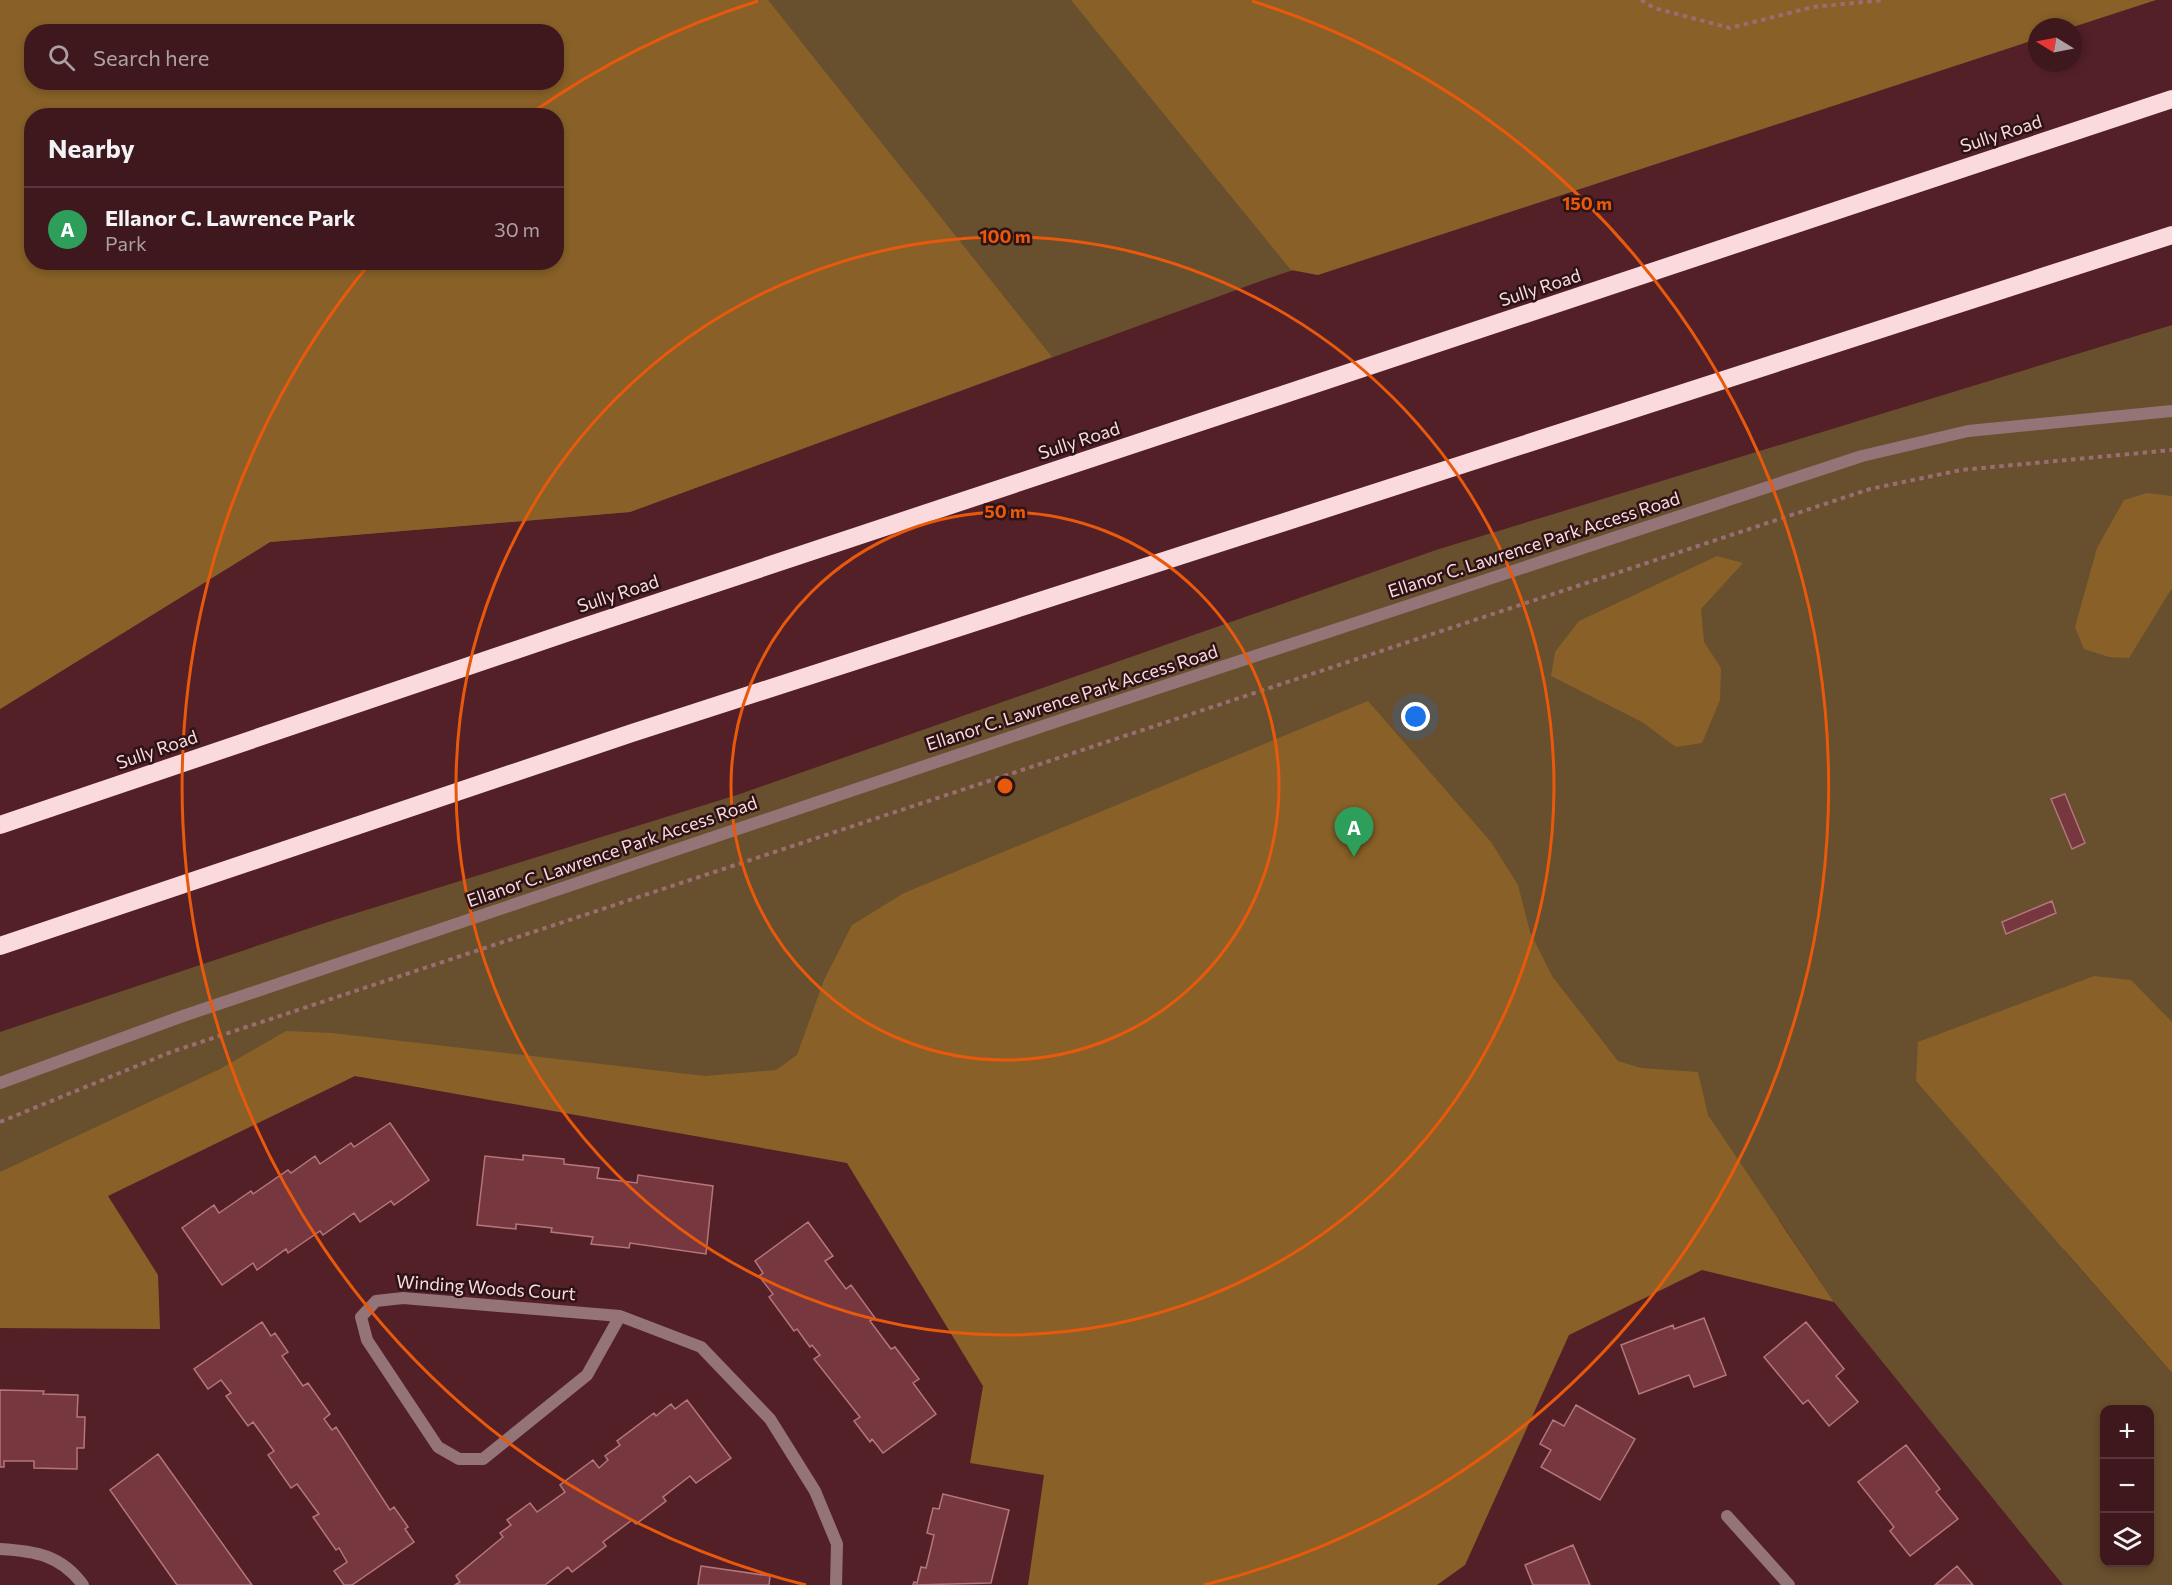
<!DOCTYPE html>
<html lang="en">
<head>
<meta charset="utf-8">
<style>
	:root { --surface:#3f181e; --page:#4a252b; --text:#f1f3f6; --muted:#ada0a4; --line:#58373c; --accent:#53cdcb }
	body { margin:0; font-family:Commissioner,sans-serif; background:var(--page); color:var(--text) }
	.controls { position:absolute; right:18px; bottom:18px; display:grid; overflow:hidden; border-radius:12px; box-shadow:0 3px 9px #0003 }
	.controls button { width:54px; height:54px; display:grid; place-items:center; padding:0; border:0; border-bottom:2px solid var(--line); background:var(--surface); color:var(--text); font:30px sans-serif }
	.compass { position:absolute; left:2028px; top:18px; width:54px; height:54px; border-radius:50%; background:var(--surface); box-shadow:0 3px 9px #0003; rotate:280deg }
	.you { position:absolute; left:1416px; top:717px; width:21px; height:21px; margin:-15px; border:4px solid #fff; border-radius:50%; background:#1a73e8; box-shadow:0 0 0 9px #1a73e833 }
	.badge { display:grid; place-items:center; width:39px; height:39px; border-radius:50%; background:var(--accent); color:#fff; font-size:20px; font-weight:700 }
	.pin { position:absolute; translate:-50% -50px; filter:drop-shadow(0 2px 3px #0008) }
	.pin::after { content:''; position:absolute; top:32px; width:21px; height:18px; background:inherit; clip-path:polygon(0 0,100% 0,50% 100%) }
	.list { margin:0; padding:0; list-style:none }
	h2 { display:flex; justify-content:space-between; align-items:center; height:78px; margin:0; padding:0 24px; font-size:26px }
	h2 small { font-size:20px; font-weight:400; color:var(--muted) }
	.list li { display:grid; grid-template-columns:39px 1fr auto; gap:18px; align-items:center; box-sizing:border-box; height:84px; padding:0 24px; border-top:2px solid var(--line) }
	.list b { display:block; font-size:22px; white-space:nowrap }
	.list p { margin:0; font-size:20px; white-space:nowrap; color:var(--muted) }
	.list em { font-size:20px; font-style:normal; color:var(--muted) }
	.icon { flex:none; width:33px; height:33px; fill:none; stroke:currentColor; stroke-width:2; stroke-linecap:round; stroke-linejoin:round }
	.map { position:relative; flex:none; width:2172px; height:1585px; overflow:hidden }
	.search { position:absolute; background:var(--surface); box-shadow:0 3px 9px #0003; left:24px; top:24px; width:540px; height:66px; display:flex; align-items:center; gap:15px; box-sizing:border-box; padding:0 21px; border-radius:24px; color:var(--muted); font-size:22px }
	.panel { position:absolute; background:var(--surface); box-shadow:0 3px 9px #0003; left:24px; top:108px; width:540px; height:162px; border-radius:24px }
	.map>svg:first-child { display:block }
	.green { fill:#684f2d; fill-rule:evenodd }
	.forest { fill:#896128; fill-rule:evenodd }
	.building { fill:#77373f; stroke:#b3767b; stroke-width:1.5 }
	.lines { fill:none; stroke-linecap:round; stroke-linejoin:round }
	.path { stroke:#9a6d72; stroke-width:4; stroke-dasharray:4.5 4.5; stroke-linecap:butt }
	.minor { stroke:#947476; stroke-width:12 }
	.motorway { stroke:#fadadc; stroke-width:18 }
	.ring { fill:none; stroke:#e8590c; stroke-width:3 }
	.labels { text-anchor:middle; stroke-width:5; stroke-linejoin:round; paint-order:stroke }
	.street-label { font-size:18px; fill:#fddadc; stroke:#2b1316 }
	.centre { fill:#e8590c; stroke:#2b1316; stroke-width:3 }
	.ring-label { font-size:18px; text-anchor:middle; font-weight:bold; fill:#e8590c; stroke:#2b1316; stroke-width:5; stroke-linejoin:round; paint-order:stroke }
</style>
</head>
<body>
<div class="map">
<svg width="2172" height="1585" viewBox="0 0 2172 1585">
	<rect width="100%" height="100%" fill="#542028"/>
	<!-- green -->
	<path class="green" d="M 0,0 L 2110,0 L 1269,278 L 630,512 L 270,542 L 0,709 ZM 32,32 L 556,32 L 556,82 L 32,82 ZM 32,116 L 556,116 L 556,262 L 32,262 Z
		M 2172,325 L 2172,1260 L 2064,1250 L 2172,1373 L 2172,1585 L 2063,1585 L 1834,1302 L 1779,1220 L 294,1070 L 0,1269 L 0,1032 L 334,920 L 740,794 L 1436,550 ZM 2104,1410 L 2150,1410 L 2150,1562 L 2104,1562 Z"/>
	<!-- forest -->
	<path class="forest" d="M 0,0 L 768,0 L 1052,357 L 630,512 L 270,542 L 0,709 ZM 32,32 L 556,32 L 556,82 L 32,82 ZM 32,116 L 556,116 L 556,262 L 32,262 Z
		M 1071,0 L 2156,0 L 2073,27 L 2037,27 L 2037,39 L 1318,275 L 1291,270 Z
		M 2147,493 L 2172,496 L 2172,588 L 2129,658 L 2109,657 L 2084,649 L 2075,627 L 2097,548 L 2124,500 Z
		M 1717,556 L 1743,563 L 1701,609 L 1704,642 L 1721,668 L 1720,700 L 1702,743 L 1676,747 L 1642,722 L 1551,676 L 1555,652 L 1579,621 Z
		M 1368,701 L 1491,842 L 1518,885 L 1530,932 L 1552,976 L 1618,1061 L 1641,1068 L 1698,1072 L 1708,1115 L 1834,1302 L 1702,1270 L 1569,1335 L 1465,1565 L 1437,1585 L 1028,1585 L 1044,1475 L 970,1463 L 983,1386 L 847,1163 L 355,1076 L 108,1196 L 158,1275 L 160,1329 L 0,1328 L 0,1172 L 220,1069 L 286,1031 L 332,1033 L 705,1076 L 776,1070 L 797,1055 L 824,980 L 852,925 L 904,893 Z
		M 2094,976 L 2131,980 L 2172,1022 L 2172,1373 L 1916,1081 L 1918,1042 Z"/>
	<!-- building -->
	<path class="building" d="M 2065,794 L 2085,843 L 2072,849 L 2051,799 Z
		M 2052,901 L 2056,913 L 2006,934 L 2002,922 Z
		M 390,1123 L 429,1180 L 394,1205 L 391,1201 L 360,1222 L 354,1213 L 323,1235 L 320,1231 L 288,1253 L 286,1249 L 257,1270 L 253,1263 L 222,1285 L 182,1228 L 214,1205 L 219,1213 L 251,1191 L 253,1194 L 288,1170 L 291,1173 L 315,1156 L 320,1164 L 351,1143 L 354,1147 Z
		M 523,1155 L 564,1159 L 564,1164 L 599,1168 L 597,1178 L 637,1183 L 638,1175 L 713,1186 L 706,1254 L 630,1243 L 629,1248 L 591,1244 L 593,1237 L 551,1232 L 552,1228 L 516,1224 L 516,1229 L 477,1225 L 485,1156 L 523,1160 Z
		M 808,1222 L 833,1256 L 825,1261 L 846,1289 L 851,1285 L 875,1318 L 870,1321 L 891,1349 L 895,1347 L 919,1379 L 913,1383 L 936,1414 L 883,1453 L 872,1439 L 870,1442 L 854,1421 L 860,1417 L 814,1359 L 820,1355 L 812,1345 L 810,1347 L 797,1329 L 794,1331 L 769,1297 L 773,1294 L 759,1276 L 763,1273 L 755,1261 Z
		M 1704,1318 L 1726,1375 L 1694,1387 L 1689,1375 L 1639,1394 L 1621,1345 L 1673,1325 L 1674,1329 Z
		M 262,1322 L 271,1336 L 275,1333 L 288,1352 L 282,1356 L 303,1386 L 308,1383 L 330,1414 L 324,1419 L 332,1430 L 336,1427 L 390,1510 L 394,1507 L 408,1527 L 405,1529 L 414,1542 L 352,1585 L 344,1585 L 334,1571 L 347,1562 L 339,1548 L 336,1550 L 313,1517 L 319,1514 L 297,1484 L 291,1488 L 268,1455 L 274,1451 L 253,1422 L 248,1426 L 226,1396 L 231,1393 L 221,1380 L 208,1389 L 194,1369 Z
		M 1806,1322 L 1844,1369 L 1836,1376 L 1858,1402 L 1829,1426 L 1808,1400 L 1803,1404 L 1764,1357 Z
		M 0,1390 L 44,1391 L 43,1394 L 78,1395 L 77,1417 L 85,1417 L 84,1448 L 77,1448 L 77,1469 L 34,1468 L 34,1461 L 4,1461 L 4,1467 L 0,1467 Z
		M 687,1400 L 731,1458 L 696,1483 L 690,1476 L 663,1497 L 666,1501 L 636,1524 L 632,1520 L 603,1542 L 606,1546 L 572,1572 L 568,1567 L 545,1585 L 455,1585 L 460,1582 L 456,1576 L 503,1537 L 500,1533 L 511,1525 L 507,1520 L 530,1503 L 537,1512 L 565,1492 L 560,1485 L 593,1460 L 599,1468 L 608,1460 L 605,1456 L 620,1445 L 617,1441 L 654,1413 L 656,1416 L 671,1404 L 675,1409 Z
		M 1576,1405 L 1635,1439 L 1600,1500 L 1541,1467 L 1551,1450 L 1540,1444 L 1553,1420 L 1564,1426 Z
		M 1906,1445 L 1940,1489 L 1936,1492 L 1958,1519 L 1910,1556 L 1890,1531 L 1894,1527 L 1858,1482 Z
		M 158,1454 L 252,1585 L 177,1585 L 110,1490 Z
		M 943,1494 L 1009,1510 L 991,1583 L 913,1585 L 914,1582 L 917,1583 L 921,1567 L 926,1568 L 934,1535 L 927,1533 L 933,1508 L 939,1509 Z
		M 1573,1545 L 1590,1585 L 1533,1585 L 1525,1565 Z
		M 701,1566 L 770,1576 L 769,1585 L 698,1585 Z
		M 1957,1566 L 1973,1585 L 1935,1585 Z"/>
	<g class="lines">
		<!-- path -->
		<path class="path" d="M 1641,0 L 1654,8 L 1730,28 L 1813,7 L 1884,0
			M 0,1122 L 171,1052 L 1870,489 L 1961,470 L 2172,450"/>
		<!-- minor -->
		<path class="minor" d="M 0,1083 L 180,1017 L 1070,717 L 1862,456 L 1968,431 L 2172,411
			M 403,1298 L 620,1316 L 587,1375 L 483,1459 L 459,1459 L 438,1447 L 367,1340 L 361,1317 L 376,1301 Z
			M 620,1316 L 701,1347 L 770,1419 L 815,1491 L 837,1544 L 836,1585
			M 1727,1516 L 1789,1585
			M 0,1549 C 35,1551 61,1555 83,1585"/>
		<!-- motorway -->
		<path class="motorway" d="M 0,825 L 572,631 L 2172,99
			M 0,946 L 632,733 L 2172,235"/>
	</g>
	<!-- distance rings -->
	<g class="ring">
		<circle cx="1005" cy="786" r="274"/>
		<circle cx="1005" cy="786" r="549"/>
		<path d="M806 1585A823 823 0 0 1 370 263M533 112A823 823 0 0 1 758 1M1252 1A823 823 0 0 1 1204 1585"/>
	</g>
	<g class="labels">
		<!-- street labels -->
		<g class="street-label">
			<text transform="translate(2001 134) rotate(-18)" y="6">Sully Road</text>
			<text transform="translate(1540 288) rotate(-18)" y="6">Sully Road</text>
			<text transform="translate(1079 441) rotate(-18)" y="6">Sully Road</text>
			<text transform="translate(1534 545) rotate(-18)" y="6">Ellanor C. Lawrence Park Access Road</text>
			<text transform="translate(618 594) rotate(-18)" y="6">Sully Road</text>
			<text transform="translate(1072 698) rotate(-18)" y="6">Ellanor C. Lawrence Park Access Road</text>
			<text transform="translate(157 750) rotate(-19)" y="6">Sully Road</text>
			<text transform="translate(612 852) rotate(-19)" y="6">Ellanor C. Lawrence Park Access Road</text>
			<text transform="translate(486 1288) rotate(4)" y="6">Winding Woods Court</text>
		</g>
	</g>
	<circle cx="1005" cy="786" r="9" class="centre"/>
	<g class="ring-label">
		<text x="1587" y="210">150 m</text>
		<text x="1005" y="243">100 m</text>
		<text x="1005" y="518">50 m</text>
	</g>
</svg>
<div class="controls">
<button>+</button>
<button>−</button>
<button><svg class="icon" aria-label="layers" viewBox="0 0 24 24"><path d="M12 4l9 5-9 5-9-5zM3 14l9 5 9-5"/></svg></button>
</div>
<svg class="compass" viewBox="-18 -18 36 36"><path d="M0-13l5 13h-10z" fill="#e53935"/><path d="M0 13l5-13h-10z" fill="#ada0a4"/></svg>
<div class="you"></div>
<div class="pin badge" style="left:1354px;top:857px;background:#2e9e5b">A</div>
<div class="search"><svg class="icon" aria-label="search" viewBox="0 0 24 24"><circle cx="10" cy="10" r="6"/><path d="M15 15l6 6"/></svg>Search here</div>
<section class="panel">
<h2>Nearby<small></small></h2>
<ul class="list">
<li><span class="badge" style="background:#2e9e5b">A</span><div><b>Ellanor C. Lawrence Park</b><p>Park</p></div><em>30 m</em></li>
</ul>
</section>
</div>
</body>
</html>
